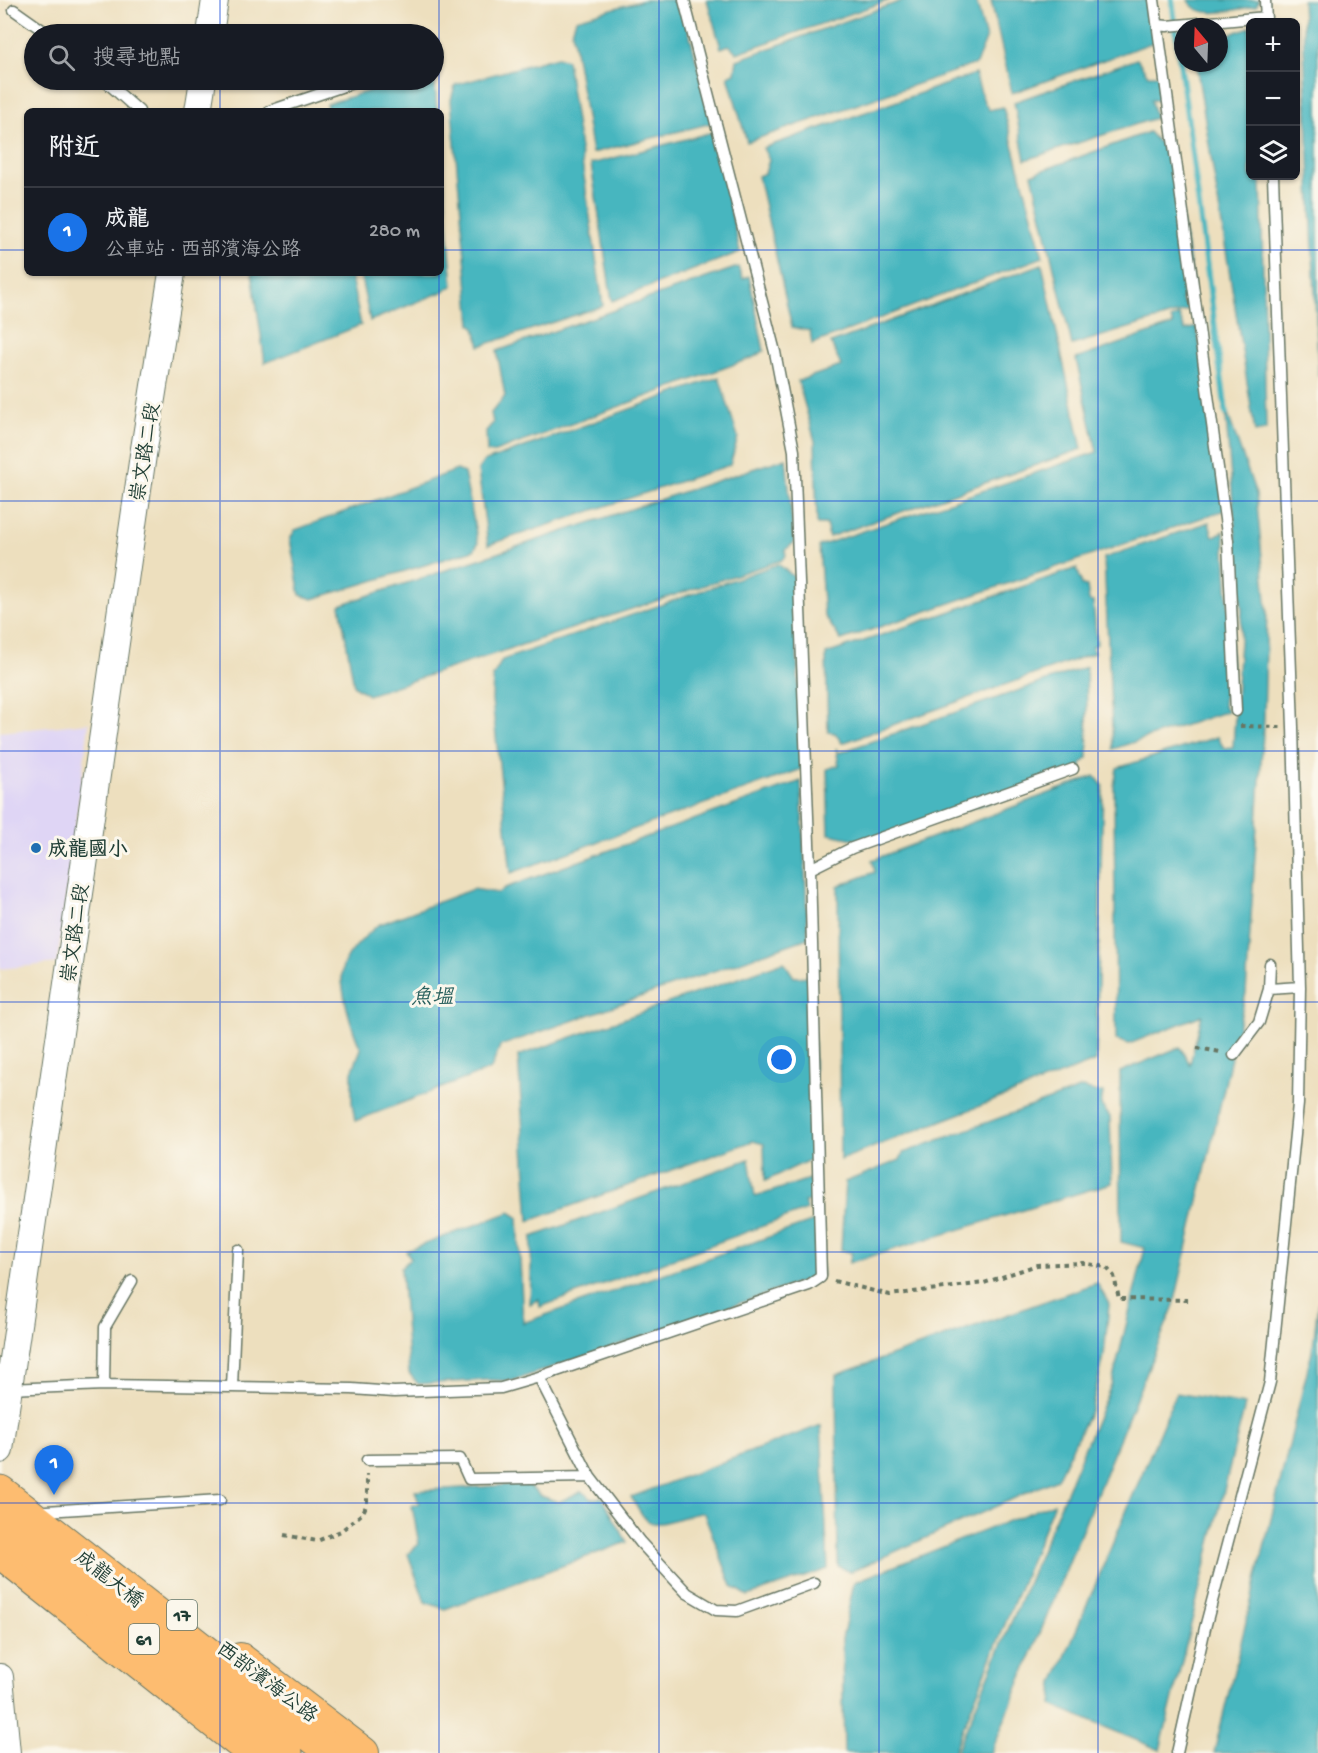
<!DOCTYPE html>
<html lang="zh-TW">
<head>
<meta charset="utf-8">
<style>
	:root { --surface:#171b24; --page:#20242c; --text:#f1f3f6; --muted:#9ea1a6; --line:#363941; --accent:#1a73e8 }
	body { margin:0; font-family:"Gochi Hand","LXGW WenKai TC",sans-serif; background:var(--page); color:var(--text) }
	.controls { position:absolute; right:18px; top:18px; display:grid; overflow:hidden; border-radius:9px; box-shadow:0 2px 4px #0004 }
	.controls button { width:54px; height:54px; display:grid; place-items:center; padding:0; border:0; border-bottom:2px solid var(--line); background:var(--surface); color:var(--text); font:30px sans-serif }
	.compass { position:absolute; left:1174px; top:18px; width:54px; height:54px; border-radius:50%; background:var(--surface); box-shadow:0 2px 4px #0004; rotate:341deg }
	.you { position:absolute; left:782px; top:1060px; width:21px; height:21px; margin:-15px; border:4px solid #fff; border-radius:50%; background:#1a73e8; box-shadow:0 0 0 9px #1a73e833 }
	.badge { display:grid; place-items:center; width:39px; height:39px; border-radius:50%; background:var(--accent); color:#fff; font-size:20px; font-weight:700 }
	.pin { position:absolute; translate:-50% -50px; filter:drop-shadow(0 2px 3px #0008) }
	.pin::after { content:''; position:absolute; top:32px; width:21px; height:18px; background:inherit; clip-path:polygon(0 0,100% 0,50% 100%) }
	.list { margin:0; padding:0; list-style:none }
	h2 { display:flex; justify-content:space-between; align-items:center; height:78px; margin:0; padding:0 24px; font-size:26px }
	h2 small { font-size:20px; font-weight:400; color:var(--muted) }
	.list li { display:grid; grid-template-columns:39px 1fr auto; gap:18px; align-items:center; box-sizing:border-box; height:90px; padding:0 24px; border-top:2px solid var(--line) }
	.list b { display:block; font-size:22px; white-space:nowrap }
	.list p { margin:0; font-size:20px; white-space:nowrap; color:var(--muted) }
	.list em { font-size:20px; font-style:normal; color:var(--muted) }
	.icon { flex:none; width:33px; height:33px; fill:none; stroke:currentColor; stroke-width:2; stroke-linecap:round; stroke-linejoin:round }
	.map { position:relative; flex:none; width:1318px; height:1753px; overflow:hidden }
	.search { position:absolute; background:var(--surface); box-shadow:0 2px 4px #0004; left:24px; top:24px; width:420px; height:66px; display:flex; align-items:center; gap:15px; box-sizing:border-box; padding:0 21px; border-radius:33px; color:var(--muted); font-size:22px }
	.panel { position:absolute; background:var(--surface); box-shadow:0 2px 4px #0004; left:24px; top:108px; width:420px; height:168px; border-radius:9px }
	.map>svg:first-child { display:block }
	.built { fill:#dfd5f5 }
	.water { fill:#46b6bf; stroke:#327a7a; stroke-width:1.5 }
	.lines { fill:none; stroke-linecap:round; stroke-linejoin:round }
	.stream { stroke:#46b6bf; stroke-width:6 }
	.service-casing { stroke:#677664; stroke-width:13 }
	.tertiary-casing { stroke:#677664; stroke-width:28 }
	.primary-casing { stroke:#677664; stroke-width:34 }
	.trunk-casing { stroke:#677664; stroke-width:35 }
	.path { stroke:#677664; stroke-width:4; stroke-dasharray:4.5 4.5; stroke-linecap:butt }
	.service { stroke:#fff; stroke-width:10 }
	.tertiary { stroke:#fff; stroke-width:26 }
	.primary { stroke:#fdbc6f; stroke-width:32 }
	.trunk { stroke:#fdbc6f; stroke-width:33 }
	.grid { fill:none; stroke:#1d4ed8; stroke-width:1.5; stroke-opacity:0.55 }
	.poi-dot { fill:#1f6fb2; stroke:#fbf7ec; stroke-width:2 }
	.labels { text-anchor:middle; stroke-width:6; stroke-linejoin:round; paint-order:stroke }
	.shield { fill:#fbf7ec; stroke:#61756b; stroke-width:1.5 }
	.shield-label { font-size:18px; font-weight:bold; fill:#1f3d34 }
	.street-label { font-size:20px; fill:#1f3d34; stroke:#fbf7ec }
	.poi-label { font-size:20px; font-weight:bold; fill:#1f3d34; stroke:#fbf7ec; text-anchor:start }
	.water-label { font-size:21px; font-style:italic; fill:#2b615e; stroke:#fbf7ec }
</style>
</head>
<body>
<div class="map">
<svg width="1318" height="1753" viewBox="0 0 1318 1753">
	<rect width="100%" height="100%" fill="#fbf7ec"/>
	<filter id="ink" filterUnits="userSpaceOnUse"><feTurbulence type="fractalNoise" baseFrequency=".0167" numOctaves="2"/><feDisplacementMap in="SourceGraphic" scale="12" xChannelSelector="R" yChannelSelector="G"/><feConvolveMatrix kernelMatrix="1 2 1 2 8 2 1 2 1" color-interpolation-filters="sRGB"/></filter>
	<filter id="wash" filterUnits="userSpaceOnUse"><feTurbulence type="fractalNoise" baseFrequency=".008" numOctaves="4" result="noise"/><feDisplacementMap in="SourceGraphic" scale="24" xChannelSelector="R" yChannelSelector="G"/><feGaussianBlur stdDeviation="1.35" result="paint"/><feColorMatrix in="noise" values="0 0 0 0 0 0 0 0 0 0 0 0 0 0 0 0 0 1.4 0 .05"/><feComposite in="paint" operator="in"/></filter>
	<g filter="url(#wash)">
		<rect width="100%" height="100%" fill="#eddfbe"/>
		<!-- built -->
		<path class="built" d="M 89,723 L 57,963 L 0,969 L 0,732 Z"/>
		<!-- water -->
		<path class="water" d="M 644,0 L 673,0 L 676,3 L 682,4 L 712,123 L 592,153 L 572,31 L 576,19 Z
			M 707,0 L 890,0 L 737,53 L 729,45 L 721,48 Z
			M 904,0 L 976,0 L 986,39 L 976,64 L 747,142 L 728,76 L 735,73 L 737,60 Z
			M 991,0 L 1148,0 L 1154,42 L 1012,93 Z
			M 1188,0 L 1259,0 L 1259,1 L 1256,6 C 1236,9 1199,22 1188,0 Z
			M 1302,0 L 1318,0 L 1318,377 L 1318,366 Z
			M 1250,27 L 1250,176 L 1261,176 L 1266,430 L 1255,432 L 1196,63 L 1219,63 L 1219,38 Z
			M 557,57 L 567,60 L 603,306 L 480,346 L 475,328 L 471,324 L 451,100 L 455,85 Z
			M 1137,59 L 1148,75 L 1159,75 L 1165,101 L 1151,100 L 1155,116 L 1165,115 L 1025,160 L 1014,102 Z
			M 434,72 L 437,111 L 328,111 L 326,104 L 405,80 L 434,80 Z
			M 975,74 L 984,102 L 989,110 L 1003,107 L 1043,257 L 812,344 L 810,331 L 792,327 L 758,176 L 765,173 L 769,160 L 763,148 Z
			M 713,132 L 740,252 L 612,301 L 591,164 Z
			M 1149,132 L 1159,143 L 1168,139 L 1194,287 L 1181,299 L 1185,305 L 1195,308 L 1072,345 L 1032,174 Z
			M 441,155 L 453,285 L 444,291 L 370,321 L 360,273 L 441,273 Z
			M 1042,264 L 1082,449 L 829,537 L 826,524 L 817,524 L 815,441 L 798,381 L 841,366 L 831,343 Z
			M 738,267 L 743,279 L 749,276 L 764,351 L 754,357 L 492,453 L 487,452 L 486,431 L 493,423 L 491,413 L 505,396 L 497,351 Z
			M 252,273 L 350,273 L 361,325 L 265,363 Z
			M 1179,315 L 1185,330 L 1197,327 L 1225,510 L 841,640 L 824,615 L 819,546 L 1097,452 L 1076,359 L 1173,325 L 1171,319 Z
			M 719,377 L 738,437 L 730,465 L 488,545 L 478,470 L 483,462 Z
			M 1225,406 L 1256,494 L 1267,611 L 1264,718 L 1246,993 L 1174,1305 L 991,1753 L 956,1753 L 1112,1383 L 1145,1248 L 1121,1242 L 1120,1072 L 1180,1047 L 1190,1064 L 1202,1015 L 1129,1044 L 1116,1040 L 1114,786 L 1117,768 L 1217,737 L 1224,748 L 1233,747 L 1242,611 Z
			M 786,458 L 794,543 L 785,550 L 786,556 L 782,560 L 368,695 L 354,686 L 340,605 Z
			M 457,470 L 464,473 L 478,543 L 474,550 L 313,599 L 300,595 L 290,539 L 295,530 Z
			M 1209,522 L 1213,537 L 1224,531 L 1233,692 L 1224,695 L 1223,706 L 1228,711 L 1113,749 L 1104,558 Z
			M 778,564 L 794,577 L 802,769 L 511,873 L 492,700 L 493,677 L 502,660 Z
			M 1077,568 L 1082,585 L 1087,586 L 1089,601 L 1093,602 L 1097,644 L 1092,647 L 1094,653 L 842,743 L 835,733 L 828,732 L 826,654 Z
			M 1086,667 L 1088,758 L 1081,764 L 1081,775 L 864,841 L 829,834 L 827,769 L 839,765 L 836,748 L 838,753 Z
			M 1095,776 L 1103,786 L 1096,1061 L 840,1160 L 838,886 L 875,872 L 872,860 Z
			M 801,781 L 808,938 L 500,1046 L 491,1069 L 355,1121 L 352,1102 L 352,1072 L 361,1049 C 353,1033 336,979 344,963 C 352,949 366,935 378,925 L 473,889 L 498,893 L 505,888 Z
			M 784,962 L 794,977 L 812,976 L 816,1157 L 765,1181 L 764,1144 L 753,1141 L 529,1221 L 518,1056 Z
			M 1082,1088 L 1103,1093 L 1101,1105 L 1110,1117 L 1112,1183 L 849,1263 L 852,1253 L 841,1250 L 845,1182 L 900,1160 L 903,1153 Z
			M 749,1159 L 755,1197 L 815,1177 L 818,1199 L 804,1202 L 807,1210 L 540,1307 L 539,1299 L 530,1304 L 532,1237 Z
			M 510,1212 L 518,1217 L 523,1323 L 817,1220 L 822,1275 L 512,1381 L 489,1380 L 418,1384 L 409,1373 L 401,1268 L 411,1258 L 406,1251 Z
			M 1097,1283 L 1109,1304 L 1104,1356 L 1092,1407 L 1057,1479 L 850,1572 L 838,1566 L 836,1375 Z
			M 1318,1302 L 1318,1753 L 1214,1753 L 1313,1347 Z
			M 1176,1393 L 1245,1405 L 1160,1750 L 1052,1705 L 1054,1683 Z
			M 821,1425 L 828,1569 L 748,1596 L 732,1586 L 704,1513 C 688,1512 660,1529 648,1521 C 641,1516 636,1504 631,1497 Z
			M 526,1484 L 541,1496 L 559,1502 L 582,1491 L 592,1499 L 602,1497 L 627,1542 L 445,1609 L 425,1602 L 408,1554 L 419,1544 L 412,1506 L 419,1503 L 415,1491 Z
			M 1054,1503 L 953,1753 L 844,1753 L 842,1639 L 854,1582 Z"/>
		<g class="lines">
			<!-- stream -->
			<path class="stream" d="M 1172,0 L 1226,413"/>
		</g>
	</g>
	<g filter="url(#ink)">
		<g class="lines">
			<!-- service casing -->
			<g class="service-casing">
				<path id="service" d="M 1154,0 L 1228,541 L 1236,711
					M 1265,0 L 1266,22
					M 14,10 L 48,34
					M 1158,25 L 1167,26 L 1266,17
					M 434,54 L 435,54
					M 104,80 L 139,111
					M 270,111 L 361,80
					M 810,869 L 852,848 L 1073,769
					M 1269,989 L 1300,987
					M 1234,1055 L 1259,1022 L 1269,989 L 1270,964
					M 539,1377 L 809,1285 L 821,1277 L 810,869 L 794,451 L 775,352 L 684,0
					M 104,1385 L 105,1327 L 132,1281
					M 232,1387 L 238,1250
					M 9,1389 L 104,1385 L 352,1389 L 394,1392 L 501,1388 L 539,1377 L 590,1477 L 640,1542 L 687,1593 L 716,1610 L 737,1611 L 814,1583
					M 367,1460 L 460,1459 L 469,1479 L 590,1477
					M 46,1511 L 220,1500
					M 1177,1753 L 1205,1628 L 1270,1382 L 1298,1104 L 1300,987 L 1293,727 L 1273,176"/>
			</g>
			<!-- tertiary casing -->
			<g class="tertiary-casing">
				<path id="tertiary" d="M 210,34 L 215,0
					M 198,111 L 203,80
					M 0,1450 L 143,455 L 172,273
					M 0,1677 L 7,1753"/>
			</g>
			<!-- primary casing -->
			<g class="primary-casing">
				<path id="primary" d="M 0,1552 L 253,1753
					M 240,1659 L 363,1753"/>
			</g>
			<!-- trunk casing -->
			<g class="trunk-casing">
				<path id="trunk" d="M 0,1492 L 334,1753
					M 0,1527 L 55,1568 L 286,1753"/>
			</g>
			<!-- path -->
			<path class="path" d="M 1240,726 L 1281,727
				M 1197,1048 L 1220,1052
				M 834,1281 L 890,1295 L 984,1283 L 1037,1265 L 1083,1263 L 1106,1267 L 1114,1276 L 1119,1299 L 1192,1300
				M 284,1535 L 317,1541 L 341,1531 L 363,1513 L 367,1503 L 367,1474"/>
			<!-- service -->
			<use href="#service" class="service"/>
			<!-- tertiary -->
			<use href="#tertiary" class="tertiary"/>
			<!-- primary -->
			<use href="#primary" class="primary"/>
			<!-- trunk -->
			<use href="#trunk" class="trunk"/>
		</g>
	</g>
	<!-- grid -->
	<path class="grid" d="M 220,0 L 220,34M 439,0 L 439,111M 659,0 L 659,1753M 879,0 L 879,1753M 1098,0 L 1098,1753M 220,80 L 220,111M 0,250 L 27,250M 441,250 L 1318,250M 220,273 L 220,1753M 439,273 L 439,1753M 0,501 L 1318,501M 0,751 L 1318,751M 0,1002 L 1318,1002M 0,1252 L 1318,1252M 0,1503 L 1318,1503"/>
	<!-- markers -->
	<circle class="poi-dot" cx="36" cy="848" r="6"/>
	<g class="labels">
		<!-- shield labels -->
		<g class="shield">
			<rect x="167" y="1600" width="30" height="30" rx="4.5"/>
			<rect x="129" y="1624" width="30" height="30" rx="4.5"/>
		</g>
		<g class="shield-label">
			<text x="182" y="1621">17</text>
			<text x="144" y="1645">61</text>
		</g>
		<!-- street labels -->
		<g class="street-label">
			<text transform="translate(144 452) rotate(-81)" y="7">崇文路二段</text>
			<text transform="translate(74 933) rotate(-82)" y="7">崇文路二段</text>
			<text transform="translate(110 1578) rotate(38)" y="7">成龍大橋</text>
			<text transform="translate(268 1681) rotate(37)" y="7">西部濱海公路</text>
		</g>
		<!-- poi labels -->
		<g class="poi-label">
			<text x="48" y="855">成龍國小</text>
		</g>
		<!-- water labels -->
		<g class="water-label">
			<text x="432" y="1003">魚塭</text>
		</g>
	</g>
</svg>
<div class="controls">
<button>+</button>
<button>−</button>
<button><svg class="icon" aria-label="layers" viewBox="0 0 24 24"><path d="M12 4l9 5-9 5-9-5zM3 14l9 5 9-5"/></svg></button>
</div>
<svg class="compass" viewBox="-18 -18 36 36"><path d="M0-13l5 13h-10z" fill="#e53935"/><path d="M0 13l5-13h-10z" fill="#9ea1a6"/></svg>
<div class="you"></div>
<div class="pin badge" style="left:54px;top:1495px">1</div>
<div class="search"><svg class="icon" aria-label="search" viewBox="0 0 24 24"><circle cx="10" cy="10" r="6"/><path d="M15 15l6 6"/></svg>搜尋地點</div>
<section class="panel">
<h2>附近<small></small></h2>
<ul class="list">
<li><span class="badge">1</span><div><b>成龍</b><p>公車站 · 西部濱海公路</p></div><em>280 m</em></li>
</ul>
</section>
</div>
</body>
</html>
